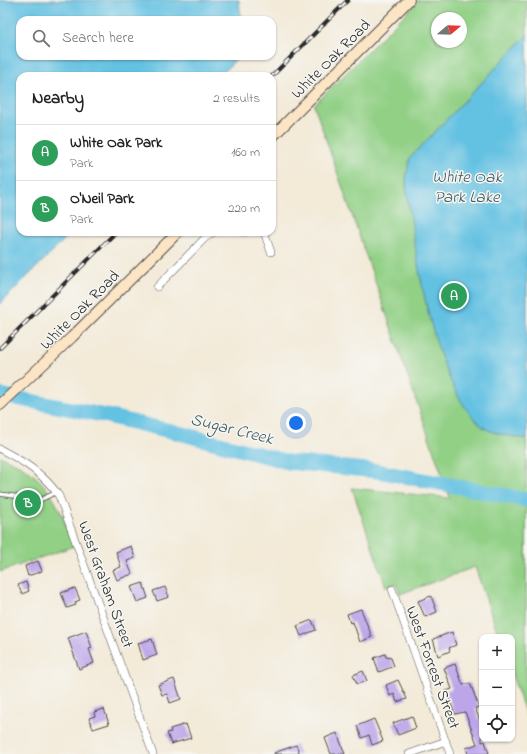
<!DOCTYPE html>
<html lang="en">
<head>
<meta charset="utf-8">
<style>
	:root { --surface:#fff; --page:#f2f2f2; --text:#222; --muted:#767676; --line:#e0e0e0; --accent:#c8321e }
	body { margin:0; font-family:"Indie Flower",sans-serif; background:var(--page); color:var(--text) }
	.controls { position:absolute; right:12px; bottom:12px; display:grid; overflow:hidden; border-radius:8px; box-shadow:0 1px 3px #0004 }
	.controls button { width:36px; height:36px; display:grid; place-items:center; padding:0; border:0; border-bottom:1px solid var(--line); background:var(--surface); color:var(--text); font:20px sans-serif }
	.compass { position:absolute; left:431px; top:12px; width:36px; height:36px; border-radius:50%; background:var(--surface); box-shadow:0 1px 3px #0004; rotate:71deg }
	.you { position:absolute; left:296px; top:423px; width:14px; height:14px; margin:-10px; border:3px solid #fff; border-radius:50%; background:#1a73e8; box-shadow:0 0 0 6px #1a73e833 }
	.badge { display:grid; place-items:center; width:26px; height:26px; border-radius:50%; background:var(--accent); color:#fff; font-size:13px; font-weight:700 }
	.pin { position:absolute; translate:-50% -50%; border:2px solid #fff; box-shadow:0 1px 4px #0006 }
	.list { margin:0; padding:0; list-style:none }
	h2 { display:flex; justify-content:space-between; align-items:center; height:52px; margin:0; padding:0 16px; font-size:17px }
	h2 small { font-size:13px; font-weight:400; color:var(--muted) }
	.list li { display:grid; grid-template-columns:26px 1fr auto; gap:12px; align-items:center; box-sizing:border-box; height:56px; padding:0 16px; border-top:1px solid var(--line) }
	.list b { display:block; font-size:15px; white-space:nowrap }
	.list p { margin:0; font-size:13px; white-space:nowrap; color:var(--muted) }
	.list em { font-size:13px; font-style:normal; color:var(--muted) }
	.icon { flex:none; width:22px; height:22px; fill:none; stroke:currentColor; stroke-width:2; stroke-linecap:round; stroke-linejoin:round }
	.map { position:relative; flex:none; width:527px; height:754px; overflow:hidden }
	.search { position:absolute; background:var(--surface); box-shadow:0 1px 3px #0004; left:16px; top:16px; width:260px; height:44px; display:flex; align-items:center; gap:10px; box-sizing:border-box; padding:0 14px; border-radius:12px; color:var(--muted); font-size:15px }
	.panel { position:absolute; background:var(--surface); box-shadow:0 1px 3px #0004; left:16px; top:72px; width:260px; height:164px; border-radius:12px }
	.map>svg:first-child { display:block }
	.green { fill:#92d086; stroke:#5e7e58; fill-rule:evenodd }
	.water { fill:#64c1e2; stroke:#487686 }
	.lines { fill:none; stroke-linecap:round; stroke-linejoin:round }
	.river { stroke:#64c1e2; stroke-width:15 }
	.building { fill:#bda5ea }
	.lane-casing { stroke:#494845; stroke-width:5 }
	.street-casing { stroke:#494845; stroke-width:8 }
	.secondary-casing { stroke:#494845; stroke-width:12 }
	.lane { stroke:#fff; stroke-width:3.5 }
	.street { stroke:#fff; stroke-width:7 }
	.secondary { stroke:#fce5c4; stroke-width:10 }
	.rail-casing { stroke:#2b2b2b; stroke-width:4 }
	.rail { stroke:#f6f6f2; stroke-width:2.5; stroke-dasharray:8; stroke-linecap:butt }
	.labels { text-anchor:middle; stroke-width:3; stroke-linejoin:round; paint-order:stroke }
	.street-label { font-size:16px; fill:#2b2b2b; stroke:#f6f6f2 }
	.water-label { font-size:17px; font-style:italic; fill:#3c5862; stroke:#f6f6f2 }
</style>
</head>
<body>
<div class="map">
<svg width="527" height="754" viewBox="0 0 527 754">
	<rect width="100%" height="100%" fill="#f6f6f2"/>
	<filter id="ink" filterUnits="userSpaceOnUse"><feTurbulence type="fractalNoise" baseFrequency=".025" numOctaves="2"/><feDisplacementMap in="SourceGraphic" scale="8" xChannelSelector="R" yChannelSelector="G"/><feConvolveMatrix kernelMatrix="1 2 1 2 8 2 1 2 1" color-interpolation-filters="sRGB"/></filter>
	<filter id="wash" filterUnits="userSpaceOnUse"><feTurbulence type="fractalNoise" baseFrequency=".012" numOctaves="4" result="noise"/><feDisplacementMap in="SourceGraphic" scale="16" xChannelSelector="R" yChannelSelector="G"/><feGaussianBlur stdDeviation="0.9" result="paint"/><feColorMatrix in="noise" values="0 0 0 0 0 0 0 0 0 0 0 0 0 0 0 0 0 1.4 0 .05"/><feComposite in="paint" operator="in"/></filter>
	<g filter="url(#wash)">
		<rect width="100%" height="100%" fill="#f3ead8"/>
		<!-- green -->
		<path class="green" d="M 419,0 L 527,0 L 526,715 L 512,675 L 512,637 L 499,637 L 475,567 L 400,594 L 396,584 L 386,587 L 352,488 L 450,498 L 314,105 ZM 437,18 L 461,18 L 461,42 L 437,42 Z
			M 0,456 C 10,461 21,465 30,472 C 54,490 64,519 74,546 L 0,572 Z"/>
		<!-- water -->
		<path class="water" d="M 0,0 L 239,0 L 241,20 L 20,20 L 20,56 L 239,56 L 220,76 L 20,76 L 20,232 L 72,232 L 0,304 Z
			M 527,35 L 527,439 C 516,437 492,434 483,427 C 438,392 418,273 411,218 C 409,207 406,194 406,182 C 406,175 408,166 410,158 Z"/>
		<g class="lines">
			<!-- river -->
			<path class="river" d="M 0,395 L 107,416 L 183,434 L 288,462 L 377,471 L 527,500"/>
		</g>
		<g id="blocks">
			<!-- building -->
			<path class="building" d="M 131,546 L 135,558 L 127,561 L 132,574 L 117,580 L 113,570 L 121,567 L 116,552 Z
				M 38,561 L 42,571 L 28,576 L 25,566 Z
				M 26,582 L 29,591 L 22,594 L 18,585 Z
				M 143,583 L 148,598 L 137,602 L 131,587 Z
				M 165,587 L 169,597 L 157,601 L 153,591 Z
				M 75,588 L 80,600 L 75,602 L 76,605 L 67,608 L 61,593 Z
				M 431,596 L 437,612 L 425,617 L 418,601 Z
				M 361,609 L 372,637 L 360,642 L 353,622 L 350,623 L 347,614 Z
				M 312,620 L 316,630 L 301,636 L 297,626 Z
				M 86,631 L 92,648 L 89,649 L 94,663 L 79,669 L 68,638 Z
				M 452,632 L 456,645 L 449,648 L 450,651 L 438,656 L 433,639 Z
				M 152,639 L 157,655 L 143,660 L 138,643 Z
				M 385,654 L 386,657 L 391,658 L 394,666 L 379,672 L 374,658 Z
				M 455,664 L 463,685 L 470,683 L 479,707 L 475,708 L 482,726 L 482,742 L 485,741 L 489,754 L 468,754 L 466,748 L 477,744 L 465,712 L 455,714 L 446,691 L 452,689 L 444,668 Z
				M 363,671 L 367,681 L 357,684 L 353,675 Z
				M 174,679 L 181,699 L 170,703 L 167,694 L 162,695 L 158,685 Z
				M 398,680 L 407,699 L 397,702 L 394,694 L 390,696 L 386,685 Z
				M 104,709 L 109,724 L 93,729 L 89,718 L 95,716 L 94,712 Z
				M 412,716 L 416,728 L 398,735 L 393,723 Z
				M 374,719 L 383,741 L 372,745 L 369,735 L 362,738 L 357,726 Z
				M 186,724 L 191,738 L 171,744 L 167,733 L 171,732 L 170,729 Z
				M 337,733 L 345,754 L 331,754 L 325,738 Z
				M 296,745 L 300,754 L 274,754 L 274,753 Z"/>
		</g>
	</g>
	<g filter="url(#ink)">
		<use href="#blocks" fill-opacity="0" stroke="#494845" stroke-width="1"/>
		<g class="lines">
			<!-- lane casing -->
			<g class="lane-casing">
				<path id="lane" d="M 0,494 L 40,500 L 57,492"/>
			</g>
			<!-- street casing -->
			<g class="street-casing">
				<path id="street" d="M 244,232 L 245,232
					M 264,232 L 271,252
					M 157,287 L 205,238 L 214,232
					M 0,449 C 23,461 44,474 59,496 L 153,754
					M 392,589 L 450,754
					M 409,754 L 446,741"/>
			</g>
			<!-- secondary casing -->
			<g class="secondary-casing">
				<path id="secondary" d="M 272,137 L 409,0
					M 0,405 L 72,337 L 178,232"/>
			</g>
			<!-- lane -->
			<use href="#lane" class="lane"/>
			<!-- street -->
			<use href="#street" class="street"/>
			<!-- secondary -->
			<use href="#secondary" class="secondary"/>
			<!-- rail casing -->
			<g class="rail-casing">
				<path id="rail" d="M 272,76 L 348,0
					M 0,348 L 116,232"/>
			</g>
			<!-- rail -->
			<use href="#rail" class="rail"/>
		</g>
	</g>
	<g class="labels">
		<!-- street labels -->
		<g class="street-label">
			<text transform="translate(330 58) rotate(-45)" y="6">White Oak Road</text>
			<text transform="translate(79 309) rotate(-45)" y="6">White Oak Road</text>
			<text transform="translate(107 584) rotate(70)" y="6">West Graham Street</text>
			<text transform="translate(434 667) rotate(70)" y="6">West Forrest Street</text>
		</g>
		<!-- water labels -->
		<g class="water-label">
			<text x="467" y="182">White Oak<tspan x="467" dy="20">Park Lake</tspan></text>
			<text transform="translate(232 428) rotate(14)" y="6">Sugar Creek</text>
		</g>
	</g>
</svg>
<div class="controls">
<button>+</button>
<button>−</button>
<button><svg class="icon" aria-label="locate" viewBox="0 0 24 24"><circle cx="12" cy="12" r="6"/><path d="M12 2v4M12 18v4M2 12h4M18 12h4"/></svg></button>
</div>
<svg class="compass" viewBox="-18 -18 36 36"><path d="M0-13l5 13h-10z" fill="#e53935"/><path d="M0 13l5-13h-10z" fill="#767676"/></svg>
<div class="you"></div>
<div class="pin badge" style="left:454px;top:296px;background:#2e9e5b">A</div>
<div class="pin badge" style="left:28px;top:503px;background:#2e9e5b">B</div>
<div class="search"><svg class="icon" aria-label="search" viewBox="0 0 24 24"><circle cx="10" cy="10" r="6"/><path d="M15 15l6 6"/></svg>Search here</div>
<section class="panel">
<h2>Nearby<small>2 results</small></h2>
<ul class="list">
<li><span class="badge" style="background:#2e9e5b">A</span><div><b>White Oak Park</b><p>Park</p></div><em>160 m</em></li>
<li><span class="badge" style="background:#2e9e5b">B</span><div><b>O'Neil Park</b><p>Park</p></div><em>220 m</em></li>
</ul>
</section>
</div>
</body>
</html>
